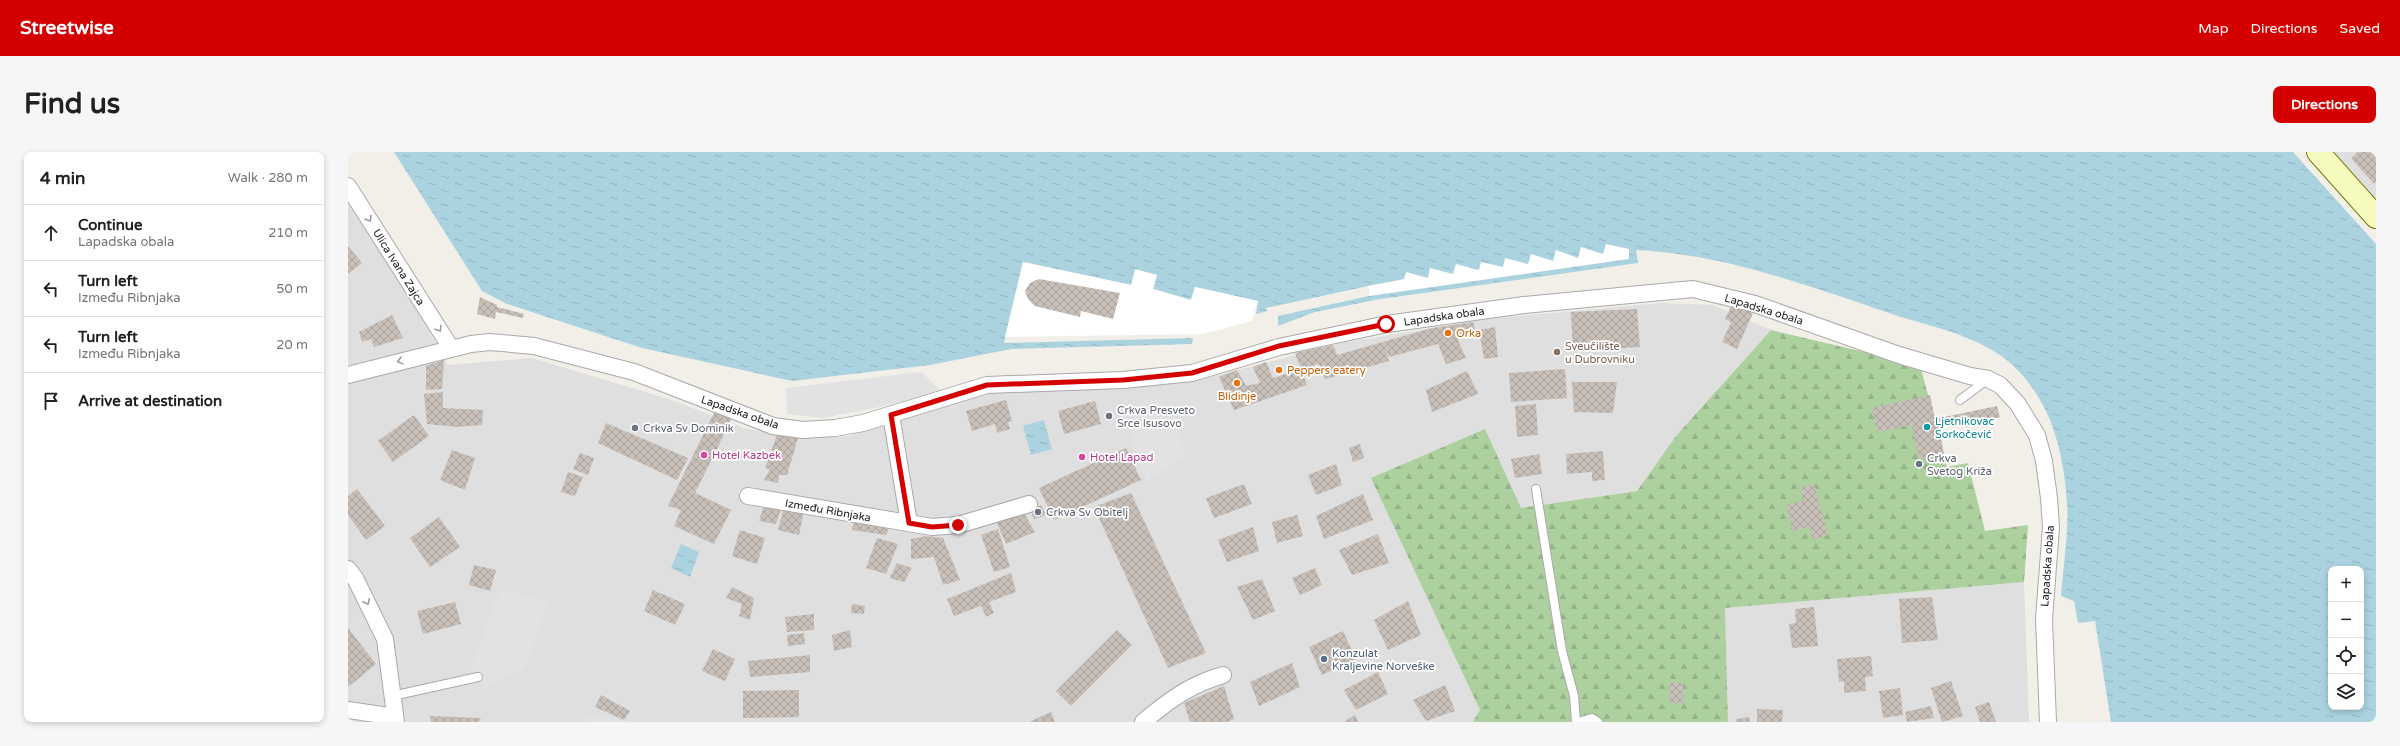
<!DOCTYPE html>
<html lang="en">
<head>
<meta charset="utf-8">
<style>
	:root { --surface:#fff; --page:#f6f6f6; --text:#202124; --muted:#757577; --line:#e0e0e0; --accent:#d40000 }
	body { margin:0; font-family:"Varela Round",sans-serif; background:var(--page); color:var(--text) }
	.controls { position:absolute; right:12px; bottom:12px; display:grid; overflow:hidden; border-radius:8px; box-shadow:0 2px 6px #0003 }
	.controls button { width:36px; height:36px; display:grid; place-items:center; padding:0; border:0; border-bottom:1px solid var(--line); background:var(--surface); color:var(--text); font:20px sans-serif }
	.stop { position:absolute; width:12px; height:12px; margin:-9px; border:3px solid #d40000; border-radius:50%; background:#fff }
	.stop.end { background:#d40000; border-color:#fff; box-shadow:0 1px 4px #0008 }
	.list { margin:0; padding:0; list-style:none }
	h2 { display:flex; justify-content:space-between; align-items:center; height:52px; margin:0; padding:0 16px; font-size:17px }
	h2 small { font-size:13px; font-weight:400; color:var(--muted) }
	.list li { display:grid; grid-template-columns:26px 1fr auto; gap:12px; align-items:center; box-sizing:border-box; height:56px; padding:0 16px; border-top:1px solid var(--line) }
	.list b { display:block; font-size:15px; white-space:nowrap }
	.list p { margin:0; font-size:13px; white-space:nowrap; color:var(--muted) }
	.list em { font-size:13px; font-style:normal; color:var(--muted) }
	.icon { flex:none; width:22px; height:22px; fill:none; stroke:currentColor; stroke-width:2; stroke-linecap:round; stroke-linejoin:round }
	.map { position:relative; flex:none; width:2028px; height:570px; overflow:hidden; border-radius:8px }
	header { display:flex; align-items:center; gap:24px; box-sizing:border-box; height:56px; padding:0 20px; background:var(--accent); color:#fff }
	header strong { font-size:19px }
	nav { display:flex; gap:22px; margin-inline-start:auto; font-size:14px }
	.intro { display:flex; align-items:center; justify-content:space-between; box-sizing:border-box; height:96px; padding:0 24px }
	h1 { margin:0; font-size:28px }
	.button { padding:10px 18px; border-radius:8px; background:var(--accent); color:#fff; font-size:14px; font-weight:700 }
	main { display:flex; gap:24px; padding:0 24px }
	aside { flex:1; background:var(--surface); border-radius:8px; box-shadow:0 2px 6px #0003 }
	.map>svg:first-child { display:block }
	.residential { fill:#e0dfdf }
	.forest { fill:url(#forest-firs) }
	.parking { fill:#e2e2e2 }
	.water { fill:url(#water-ripples); fill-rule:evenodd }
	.pier { fill:#fff }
	.building { fill:url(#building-cross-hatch) }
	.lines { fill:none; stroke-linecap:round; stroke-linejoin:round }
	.lane-casing { stroke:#a9a9a9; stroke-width:10 }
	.street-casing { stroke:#a9a9a9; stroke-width:18 }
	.secondary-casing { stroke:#707d05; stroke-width:24 }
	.lane { stroke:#fff; stroke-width:8 }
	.street { stroke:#fff; stroke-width:16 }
	.secondary { stroke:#f7fabf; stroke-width:22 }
	.oneway { stroke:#9c9c9c }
	.route { stroke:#d40000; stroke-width:5 }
	.food-dot { fill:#e8710a; stroke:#fff; stroke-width:1.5 }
	.education-dot { fill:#8d6e63; stroke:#fff; stroke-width:1.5 }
	.worship-dot { fill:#6b7280; stroke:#fff; stroke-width:1.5 }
	.culture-dot { fill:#0f9aa8; stroke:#fff; stroke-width:1.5 }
	.hotel-dot { fill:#d1479c; stroke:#fff; stroke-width:1.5 }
	.service-dot { fill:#5c6f8a; stroke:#fff; stroke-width:1.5 }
	.labels { text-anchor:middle; stroke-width:3.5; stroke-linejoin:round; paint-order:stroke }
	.street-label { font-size:11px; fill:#222; stroke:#fff }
	.food-label { font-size:11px; fill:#c56008; stroke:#fff; text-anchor:start }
	.education-label { font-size:11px; fill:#785e54; stroke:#fff; text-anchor:start }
	.worship-label { font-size:11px; fill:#5b616d; stroke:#fff; text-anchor:start }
	.culture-label { font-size:11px; fill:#0d838f; stroke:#fff; text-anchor:start }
	.hotel-label { font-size:11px; fill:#b23c85; stroke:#fff; text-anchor:start }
	.service-label { font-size:11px; fill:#4e5e75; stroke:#fff; text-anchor:start }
</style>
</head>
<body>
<header>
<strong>Streetwise</strong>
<nav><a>Map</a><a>Directions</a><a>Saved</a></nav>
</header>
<div class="intro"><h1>Find us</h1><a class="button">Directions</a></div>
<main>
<aside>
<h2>4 min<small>Walk · 280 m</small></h2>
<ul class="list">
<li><svg class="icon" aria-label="ahead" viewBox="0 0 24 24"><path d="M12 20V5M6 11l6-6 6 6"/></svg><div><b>Continue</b><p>Lapadska obala</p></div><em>210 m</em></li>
<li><svg class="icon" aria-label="left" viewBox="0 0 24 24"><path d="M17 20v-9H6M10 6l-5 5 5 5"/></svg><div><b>Turn left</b><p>Između Ribnjaka</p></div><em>50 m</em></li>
<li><svg class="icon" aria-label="left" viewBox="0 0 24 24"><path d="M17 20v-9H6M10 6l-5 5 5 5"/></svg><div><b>Turn left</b><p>Između Ribnjaka</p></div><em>20 m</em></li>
<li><svg class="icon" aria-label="arrive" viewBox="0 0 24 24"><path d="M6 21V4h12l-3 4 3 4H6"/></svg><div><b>Arrive at destination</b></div></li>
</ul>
</aside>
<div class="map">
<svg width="2028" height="570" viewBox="0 0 2028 570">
	<defs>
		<pattern id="forest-firs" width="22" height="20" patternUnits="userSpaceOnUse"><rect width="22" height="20" fill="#add19e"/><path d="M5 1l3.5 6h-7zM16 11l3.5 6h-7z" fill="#95b388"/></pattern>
		<pattern id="water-ripples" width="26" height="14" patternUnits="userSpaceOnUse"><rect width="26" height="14" fill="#aad3df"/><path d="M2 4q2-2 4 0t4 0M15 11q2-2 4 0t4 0" fill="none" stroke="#92b5bf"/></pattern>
		<pattern id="building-cross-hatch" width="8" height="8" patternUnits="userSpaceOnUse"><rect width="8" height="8" fill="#c7bfb8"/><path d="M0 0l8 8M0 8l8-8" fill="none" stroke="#aba49e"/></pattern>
	</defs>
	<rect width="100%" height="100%" fill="#f2efe9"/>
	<!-- residential -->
	<path class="residential" d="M 1985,0 L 2028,0 L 2028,47 Z
		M 0,48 L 78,173 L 100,213 L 184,206 L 324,248 L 399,277 L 465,287 L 500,284 L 656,236 L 754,236 L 838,231 L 994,191 L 1138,167 L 1313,151 L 1365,153 L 1423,178 L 1328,284 L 1289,339 L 1173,356 L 1129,570 L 0,570 Z
		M 1676,430 L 1681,570 L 1380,570 L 1377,456 Z"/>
	<!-- forest -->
	<path class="forest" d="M 1423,178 L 1572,213 L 1599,315 L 1620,311 L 1637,379 L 1680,373 L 1676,430 L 1377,456 L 1380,570 L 1125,570 L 1132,558 L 1023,326 L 1137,277 L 1173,356 L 1289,339 L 1328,284 Z"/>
	<!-- parking -->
	<path class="parking" d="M 573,220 L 594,239 L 527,256 L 474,266 L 439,262 L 438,236 Z
		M 812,247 L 817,266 L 826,266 L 838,303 L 799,329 L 779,271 L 793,266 L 787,249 Z
		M 152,437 L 201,450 L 177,515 L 139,536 L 123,516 Z
		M 239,562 L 276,568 L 285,570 L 236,570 Z"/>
	<!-- water -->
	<path class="water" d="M 46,0 L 1945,0 L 2028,92 L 2028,570 L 1763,570 L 1747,469 L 1730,471 L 1726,449 L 1713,444 C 1715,416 1721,379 1719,351 C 1717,320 1711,285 1697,257 C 1687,237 1671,216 1652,203 C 1621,182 1582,174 1547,163 C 1464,135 1377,102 1288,98 L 1290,111 L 1032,147 L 967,160 L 930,174 L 930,164 L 1021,144 L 1020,134 L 918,156 L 919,159 L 908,162 L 910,149 L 847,135 L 843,148 L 805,137 L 809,123 L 787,118 L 784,133 L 675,110 L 656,191 L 845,186 L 844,192 L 663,197 L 582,213 L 444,229 L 294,196 L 159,152 L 134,139 ZM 1983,417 L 2013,417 L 2013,555 L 1983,555 Z
		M 696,268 L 704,297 L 683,303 L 675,274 Z
		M 333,392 L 351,400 L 342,425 L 323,416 Z"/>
	<!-- pier -->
	<path class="pier" d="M 1258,92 L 1281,97 L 1281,107 L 1021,144 L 1020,134 L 1056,127 L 1058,120 L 1080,126 L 1082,116 L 1105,122 L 1108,112 L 1131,118 L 1133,110 L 1155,115 L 1157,106 L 1180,112 L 1183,102 L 1205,109 L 1208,98 L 1230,106 L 1233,95 L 1255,102 Z
		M 675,110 L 783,133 L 787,117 L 809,123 L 805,137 L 843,148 L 847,135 L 910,149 L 904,169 L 855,182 L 657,185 Z"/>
	<!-- building -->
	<path class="building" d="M 2010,0 L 2028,0 L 2028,30 L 2026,32 L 2003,6 Z
		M 0,94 L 14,111 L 0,122 Z
		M 691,127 L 772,141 L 765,167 L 733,159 L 732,165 L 687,154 L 680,147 L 677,139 L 682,131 Z
		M 132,145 L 149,153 L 149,155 L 176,162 L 175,166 L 148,160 L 147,167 L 129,162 Z
		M 1384,152 L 1405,161 L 1389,197 L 1374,190 L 1383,170 L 1377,167 Z
		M 1289,157 L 1292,195 L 1225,199 L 1223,160 Z
		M 44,163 L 55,186 L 26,195 L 23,187 L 14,190 L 11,180 Z
		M 1125,170 L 1128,181 L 1109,186 L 1118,206 L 1098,212 L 1090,192 L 1041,205 L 1037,194 L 1041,209 L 977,227 L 971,212 L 953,217 L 947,201 L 985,193 L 989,203 L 1084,176 Z
		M 1147,175 L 1150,205 L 1136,207 L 1131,178 Z
		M 96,208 L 94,237 L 78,238 L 78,214 Z
		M 918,210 L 925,226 L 953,217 L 959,233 L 886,258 L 871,225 L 889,218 L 898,234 L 912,231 L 905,215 Z
		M 1217,217 L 1219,246 L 1163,250 L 1161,221 Z
		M 1119,219 L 1130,242 L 1084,260 L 1078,238 Z
		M 1224,230 L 1269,230 L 1265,261 L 1226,260 Z
		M 95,240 L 95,256 L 135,258 L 134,273 L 109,275 L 79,272 L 76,242 Z
		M 1582,243 L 1587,267 L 1649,254 L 1652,265 L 1617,275 L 1616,269 L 1591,275 L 1596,302 L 1571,307 L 1564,273 L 1529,280 L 1524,256 Z
		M 658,248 L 664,269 L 660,270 L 662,277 L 649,281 L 647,272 L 624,279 L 618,259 Z
		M 747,249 L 753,272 L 716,282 L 710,259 Z
		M 1188,252 L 1190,283 L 1169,285 L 1167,254 Z
		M 367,259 L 385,264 L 347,341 L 383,358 L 366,392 L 326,374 L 333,358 L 320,354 Z
		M 66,263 L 81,284 L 45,310 L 30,289 Z
		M 258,271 L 340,306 L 329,328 L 250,291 Z
		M 430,280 L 451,283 L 439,323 L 431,323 L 430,331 L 416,328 L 422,317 L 417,316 Z
		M 1012,292 L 1016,306 L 1005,310 L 1001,296 Z
		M 778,296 L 793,328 L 706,368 L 691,336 Z
		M 104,298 L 127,306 L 117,338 L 92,328 Z
		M 1255,299 L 1257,328 L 1244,329 L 1244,320 L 1219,322 L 1218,302 Z
		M 232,301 L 246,306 L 240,323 L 225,317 Z
		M 1191,302 L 1194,322 L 1167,326 L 1163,307 Z
		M 988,312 L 994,333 L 968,343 L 960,323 Z
		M 220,320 L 235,325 L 227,344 L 213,340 Z
		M 896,332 L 904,352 L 866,366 L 858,346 Z
		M 1466,332 L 1480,383 L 1465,388 L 1461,374 L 1445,379 L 1438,353 L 1456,348 L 1453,336 Z
		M 9,337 L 37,374 L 18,388 L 0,363 L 0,344 Z
		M 783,341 L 858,501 L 820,516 L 746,355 Z
		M 1015,342 L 1025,368 L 976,387 L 968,364 Z
		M 417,350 L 434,354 L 428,372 L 411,369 Z
		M 693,353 L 698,363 L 686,367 L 682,358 Z
		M 436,355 L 456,359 L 451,383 L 430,378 Z
		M 676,361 L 687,380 L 658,392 L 649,371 Z
		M 949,363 L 955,384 L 929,391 L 924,370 Z
		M 91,365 L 112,395 L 82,415 L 62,386 Z
		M 507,365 L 543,371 L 538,383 L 504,378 Z
		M 905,375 L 911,399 L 879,410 L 870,388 Z
		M 650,377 L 662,415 L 646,420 L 633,383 Z
		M 392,378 L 417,386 L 409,412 L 384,404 Z
		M 1030,382 L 1041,411 L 1004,423 L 991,398 Z
		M 579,384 L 595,386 L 612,428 L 595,433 L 586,405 L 563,407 L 563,387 Z
		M 529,386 L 550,392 L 538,422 L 518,416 Z
		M 549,411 L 564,416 L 556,430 L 542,426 Z
		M 126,413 L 148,418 L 142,439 L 121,433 Z
		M 967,416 L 974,433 L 952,443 L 944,426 Z
		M 663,421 L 668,440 L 641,450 L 646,461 L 638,465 L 633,454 L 606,464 L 599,447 Z
		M 914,427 L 927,459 L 905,468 L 889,435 Z
		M 384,435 L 406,446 L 402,468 L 391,464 L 394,452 L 378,446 Z
		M 305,438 L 337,452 L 327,473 L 296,459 Z
		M 1584,445 L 1590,488 L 1554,491 L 1551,447 Z
		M 1060,449 L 1073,483 L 1040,498 L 1026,468 Z
		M 107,450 L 113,472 L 75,482 L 69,459 Z
		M 504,452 L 517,454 L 516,462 L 503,461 Z
		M 1466,455 L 1470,494 L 1444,496 L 1441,472 L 1448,471 L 1447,457 Z
		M 466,462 L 466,478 L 439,480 L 437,465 Z
		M 0,476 L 28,512 L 0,535 Z
		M 502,478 L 504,495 L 486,499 L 484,483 Z
		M 769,478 L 784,493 L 723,554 L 708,539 Z
		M 995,479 L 1008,507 L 974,523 L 961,495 Z
		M 456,481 L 457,492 L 440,494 L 439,483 Z
		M 365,497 L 387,507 L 377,529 L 354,519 Z
		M 462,503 L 462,520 L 402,525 L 400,509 Z
		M 1523,504 L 1525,524 L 1517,525 L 1518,539 L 1496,541 L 1496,529 L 1491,530 L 1489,507 Z
		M 944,511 L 952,535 L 911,554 L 902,530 Z
		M 1030,520 L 1040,542 L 1008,558 L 996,538 Z
		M 1603,529 L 1615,564 L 1594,570 L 1583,536 Z
		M 1321,531 L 1335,531 L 1336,551 L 1322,551 Z
		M 1097,533 L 1107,559 L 1078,569 L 1065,548 Z
		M 876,534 L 886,567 L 880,570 L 842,570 L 836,551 Z
		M 1552,536 L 1555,563 L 1535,566 L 1531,539 Z
		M 451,538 L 451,565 L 395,566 L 395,539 Z
		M 253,543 L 282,559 L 276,568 L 247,555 Z
		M 1641,550 L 1648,570 L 1632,570 L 1627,555 Z
		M 1583,554 L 1586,566 L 1559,570 L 1557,560 Z
		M 1409,557 L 1435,558 L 1434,570 L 1409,570 Z
		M 703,560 L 707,570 L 681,570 Z
		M 1007,563 L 1010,570 L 996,570 Z
		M 82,564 L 133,566 L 131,570 L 83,570 Z
		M 1401,565 L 1402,570 L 1388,570 L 1388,567 Z"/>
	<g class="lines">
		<!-- lane casing -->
		<g class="lane-casing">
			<path id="lane" d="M 1612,248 L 1640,227
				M 1188,337 L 1214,499 L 1226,544 L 1228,570
				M 44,544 L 130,525
				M 1230,570 L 1244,566 L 1250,570"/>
		</g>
		<!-- street casing -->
		<g class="street-casing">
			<path id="street" d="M 0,34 L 103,196
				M 0,223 L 123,192 L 142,190 L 186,194 L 286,220 L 425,274 L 455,278 L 487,276 L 515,271 L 639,233 L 775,228 L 844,221 L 931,195 L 1039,172 L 1176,153 L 1345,137 L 1407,152 L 1551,203 L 1622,224 L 1640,227 L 1652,233 L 1669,251 L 1689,283 L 1696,309 L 1701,346 L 1703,375 L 1696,467 L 1700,570
				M 543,263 L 561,371
				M 400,344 L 584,375 L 610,373 L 681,352
				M 0,417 L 7,426 L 37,487 L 48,570
				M 0,558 L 47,565
				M 795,570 C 820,549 843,532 875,523"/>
		</g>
		<!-- secondary casing -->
		<g class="secondary-casing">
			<path id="secondary" d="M 1970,0 L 2028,65"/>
		</g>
		<!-- lane -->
		<use href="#lane" class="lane"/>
		<!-- street -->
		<use href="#street" class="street"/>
		<!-- secondary -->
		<use href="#secondary" class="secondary"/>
	</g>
	<!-- one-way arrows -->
	<defs><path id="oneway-chevron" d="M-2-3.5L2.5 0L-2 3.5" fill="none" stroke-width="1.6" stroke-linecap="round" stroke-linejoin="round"/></defs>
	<g class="oneway">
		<use href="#oneway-chevron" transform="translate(21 67) rotate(58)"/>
		<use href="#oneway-chevron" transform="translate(91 177) rotate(57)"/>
		<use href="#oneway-chevron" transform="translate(52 209) rotate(165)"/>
		<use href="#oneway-chevron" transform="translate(19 450) rotate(65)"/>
	</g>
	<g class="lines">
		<!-- route -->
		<path class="route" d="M 610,373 L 584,375 L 561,371 L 543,263 L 639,233 L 775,228 L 844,221 L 931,194 L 1038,172"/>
	</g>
	<!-- markers -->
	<g class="food-dot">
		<circle cx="1100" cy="181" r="4"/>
		<circle cx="931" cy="218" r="4"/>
		<circle cx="889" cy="231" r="4"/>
	</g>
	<circle class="education-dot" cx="1209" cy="200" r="4"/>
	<g class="worship-dot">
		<circle cx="761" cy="264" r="4"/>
		<circle cx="287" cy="276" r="4"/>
		<circle cx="1571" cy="312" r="4"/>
		<circle cx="690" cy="360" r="4"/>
	</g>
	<circle class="culture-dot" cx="1579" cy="275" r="4"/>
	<g class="hotel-dot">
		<circle cx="356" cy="303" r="4"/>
		<circle cx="734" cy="305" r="4"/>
	</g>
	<circle class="service-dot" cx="976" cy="507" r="4"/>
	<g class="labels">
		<!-- street labels -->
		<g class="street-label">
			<text transform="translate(51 115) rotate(58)" y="4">Ulica Ivana Zajca</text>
			<text transform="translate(1416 157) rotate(17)" y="4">Lapadska obala</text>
			<text transform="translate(1096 164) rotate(-8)" y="4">Lapadska obala</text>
			<text transform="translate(392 260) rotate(19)" y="4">Lapadska obala</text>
			<text transform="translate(480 358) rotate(10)" y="4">Između Ribnjaka</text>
			<text transform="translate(1699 414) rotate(-86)" y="4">Lapadska obala</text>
		</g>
		<!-- food labels -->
		<g class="food-label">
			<text x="1108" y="185">Orka</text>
			<text x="939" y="222">Peppers eatery</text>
			<text x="889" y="248" text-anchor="middle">Blidinje</text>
		</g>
		<!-- education labels -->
		<g class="education-label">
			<text x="1217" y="198">Sveučilište<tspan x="1217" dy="13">u Dubrovniku</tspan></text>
		</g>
		<!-- worship labels -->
		<g class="worship-label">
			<text x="769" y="262">Crkva Presveto<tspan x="769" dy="13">Srce Isusovo</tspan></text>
			<text x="295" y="280">Crkva Sv Dominik</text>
			<text x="1579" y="310">Crkva<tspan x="1579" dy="13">Svetog Križa</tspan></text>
			<text x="698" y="364">Crkva Sv Obitelj</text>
		</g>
		<!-- culture labels -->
		<g class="culture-label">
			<text x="1587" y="273">Ljetnikovac<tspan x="1587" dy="13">Sorkočević</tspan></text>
		</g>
		<!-- hotel labels -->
		<g class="hotel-label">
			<text x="364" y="307">Hotel Kazbek</text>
			<text x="742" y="309">Hotel Lapad</text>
		</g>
		<!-- service labels -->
		<g class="service-label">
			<text x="984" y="505">Konzulat<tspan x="984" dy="13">Kraljevine Norveške</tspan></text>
		</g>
	</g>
</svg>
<div class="controls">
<button>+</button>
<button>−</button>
<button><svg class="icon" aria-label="locate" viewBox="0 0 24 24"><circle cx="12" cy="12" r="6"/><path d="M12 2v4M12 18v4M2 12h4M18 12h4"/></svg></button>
<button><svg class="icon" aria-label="layers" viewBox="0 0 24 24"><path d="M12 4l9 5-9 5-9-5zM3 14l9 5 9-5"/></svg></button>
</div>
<div class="stop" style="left:1038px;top:172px"></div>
<div class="stop end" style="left:610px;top:373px"></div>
</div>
</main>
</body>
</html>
